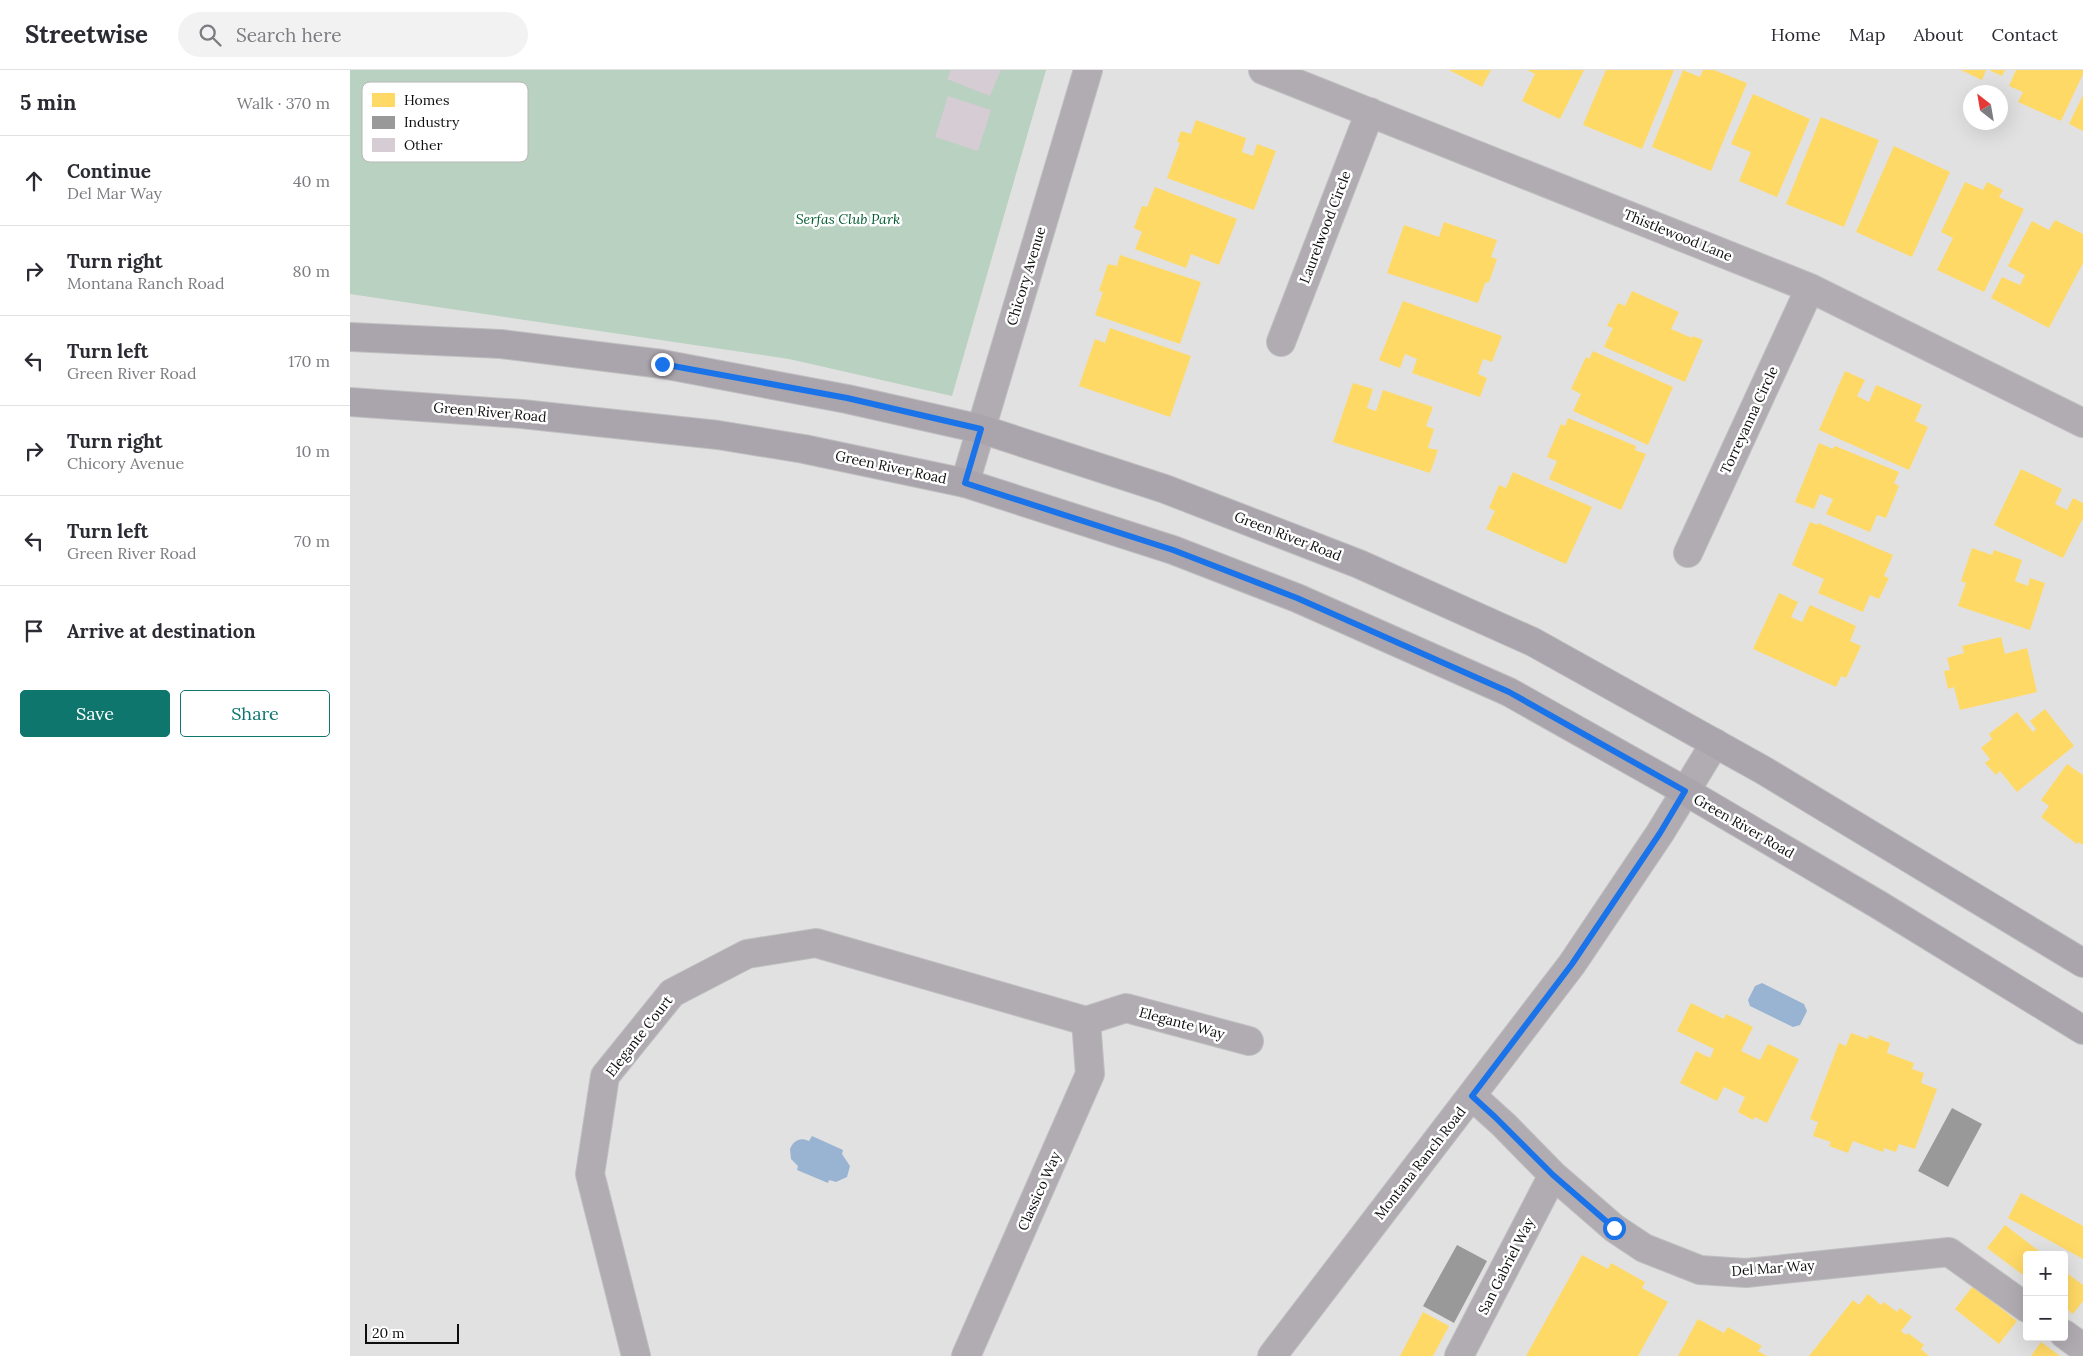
<!DOCTYPE html>
<html lang="en">
<head>
<meta charset="utf-8">
<style>
	:root { --surface:#fff; --page:#f2f2f3; --text:#2b2b33; --muted:#7c7c81; --line:#e1e1e2; --accent:#0f766e }
	body { margin:0; font-family:Lora,serif; background:var(--page); color:var(--text) }
	.controls { position:absolute; right:15px; bottom:15px; display:grid; overflow:hidden; border-radius:5px; box-shadow:0 5px 20px #0002 }
	.controls button { width:45px; height:45px; display:grid; place-items:center; padding:0; border:0; border-bottom:1px solid var(--line); background:var(--surface); color:var(--text); font:25px sans-serif }
	.compass { position:absolute; left:1613px; top:15px; width:45px; height:45px; border-radius:50%; background:var(--surface); box-shadow:0 5px 20px #0002; rotate:329deg }
	.scale { position:absolute; left:15px; bottom:12px; width:94px; box-sizing:border-box; padding-left:5px; border:2px solid #0e0e0f; border-top:0; font-size:14px; line-height:18px; white-space:nowrap; color:#0e0e0f; -webkit-text-stroke:4px #fff; paint-order:stroke }
	.stop { position:absolute; width:15px; height:15px; margin:-11px; border:4px solid #1a73e8; border-radius:50%; background:#fff }
	.stop.end { background:#1a73e8; border-color:#fff; box-shadow:0 1px 5px #0008 }
	.list { margin:0; padding:0; list-style:none }
	h2 { display:flex; justify-content:space-between; align-items:center; height:65px; margin:0; padding:0 20px; font-size:21px }
	h2 small { font-size:16px; font-weight:400; color:var(--muted) }
	.list li { display:grid; grid-template-columns:32px 1fr auto; gap:15px; align-items:center; box-sizing:border-box; height:90px; padding:0 20px; border-top:1px solid var(--line) }
	.list b { display:block; font-size:19px; white-space:nowrap }
	.list p { margin:0; font-size:16px; white-space:nowrap; color:var(--muted) }
	.list em { font-size:16px; font-style:normal; color:var(--muted) }
	.actions { display:flex; gap:10px; padding:15px 20px }
	.actions a { flex:1; padding:11px 0; border:1px solid var(--accent); border-radius:5px; text-align:center; font-size:18px; color:var(--accent) }
	.actions .main { background:var(--accent); color:#fff }
	.icon { flex:none; width:28px; height:28px; fill:none; stroke:currentColor; stroke-width:2; stroke-linecap:round; stroke-linejoin:round }
	.map { position:relative; flex:none; width:1733px; height:1286px; overflow:hidden }
	header { display:flex; align-items:center; gap:30px; box-sizing:border-box; height:70px; padding:0 25px; background:var(--surface); border-bottom:1px solid var(--line) }
	header strong { font-size:24px }
	nav { display:flex; gap:28px; margin-inline-start:auto; font-size:18px }
	.search { width:350px; height:45px; background:var(--page); display:flex; align-items:center; gap:12px; box-sizing:border-box; padding:0 18px; border-radius:28px; color:var(--muted); font-size:19px }
	main { display:flex }
	aside { flex:1; background:var(--surface) }
	.map>svg:first-child { display:block }
	.green { fill:#b9d1c0 }
	.water { fill:#99b4d2 }
	.homes { fill:#ffd966 }
	.industry { fill:#999 }
	.building { fill:#d5ccd4 }
	.lines { fill:none; stroke-linecap:round; stroke-linejoin:round }
	.minor-casing { stroke:#bfbfc0; stroke-width:30 }
	.major-casing { stroke:#bfbfc0; stroke-width:30 }
	.minor { stroke:#b1acb2; stroke-width:28 }
	.major { stroke:#aaa5ac; stroke-width:28 }
	.route { stroke:#1a73e8; stroke-width:6 }
	.labels { text-anchor:middle; stroke-width:5; stroke-linejoin:round; paint-order:stroke }
	.park-label { font-size:14px; font-style:italic; fill:#025e31; stroke:#fff }
	.street-label { font-size:14px; fill:#0e0e0f; stroke:#fff }
	.key { fill:#fff; stroke:#b7b7b7; stroke-width:1 }
	.key-label { font-size:14px; fill:#0e0e0f }
</style>
</head>
<body>
<header>
<strong>Streetwise</strong>
<div class="search"><svg class="icon" aria-label="search" viewBox="0 0 24 24"><circle cx="10" cy="10" r="6"/><path d="M15 15l6 6"/></svg>Search here</div>
<nav><a>Home</a><a>Map</a><a>About</a><a>Contact</a></nav>
</header>
<main>
<aside>
<h2>5 min<small>Walk · 370 m</small></h2>
<ul class="list">
<li><svg class="icon" aria-label="ahead" viewBox="0 0 24 24"><path d="M12 20V5M6 11l6-6 6 6"/></svg><div><b>Continue</b><p>Del Mar Way</p></div><em>40 m</em></li>
<li><svg class="icon" aria-label="right" viewBox="0 0 24 24"><path d="M7 20v-9h11M14 6l5 5-5 5"/></svg><div><b>Turn right</b><p>Montana Ranch Road</p></div><em>80 m</em></li>
<li><svg class="icon" aria-label="left" viewBox="0 0 24 24"><path d="M17 20v-9H6M10 6l-5 5 5 5"/></svg><div><b>Turn left</b><p>Green River Road</p></div><em>170 m</em></li>
<li><svg class="icon" aria-label="right" viewBox="0 0 24 24"><path d="M7 20v-9h11M14 6l5 5-5 5"/></svg><div><b>Turn right</b><p>Chicory Avenue</p></div><em>10 m</em></li>
<li><svg class="icon" aria-label="left" viewBox="0 0 24 24"><path d="M17 20v-9H6M10 6l-5 5 5 5"/></svg><div><b>Turn left</b><p>Green River Road</p></div><em>70 m</em></li>
<li><svg class="icon" aria-label="arrive" viewBox="0 0 24 24"><path d="M6 21V4h12l-3 4 3 4H6"/></svg><div><b>Arrive at destination</b></div></li>
</ul>
<div class="actions"><a class="main">Save</a><a>Share</a></div>
</aside>
<div class="map">
<svg width="1733" height="1286" viewBox="0 0 1733 1286">
	<rect width="100%" height="100%" fill="#e1e1e2"/>
	<!-- green -->
	<path class="green" d="M 0,0 L 696,0 L 602,326 L 439,289 L 0,224 Z"/>
	<!-- water -->
	<path class="water" d="M 1412,913 L 1454,934 L 1457,941 L 1450,955 L 1443,957 L 1400,936 L 1398,930 L 1405,916 Z
		M 462,1066 L 493,1080 L 492,1084 L 500,1096 L 497,1107 L 486,1112 L 479,1110 L 478,1113 L 447,1100 L 448,1096 L 441,1089 L 440,1079 C 444,1070 450,1067 459,1071 Z"/>
	<!-- homes -->
	<path class="homes" d="M 1099,0 L 1141,0 L 1132,17 Z
		M 1177,0 L 1234,0 L 1210,49 L 1172,31 L 1185,4 Z
		M 1256,0 L 1324,0 L 1292,79 L 1233,55 Z
		M 1333,0 L 1350,7 L 1353,0 L 1364,0 L 1397,13 L 1361,101 L 1302,77 Z
		M 1611,0 L 1636,0 L 1632,10 Z
		M 1639,0 L 1655,0 L 1652,6 Z
		M 1666,0 L 1733,0 L 1733,4 L 1711,51 L 1668,32 L 1673,22 L 1659,16 Z
		M 1403,24 L 1460,49 L 1427,127 L 1389,111 L 1401,82 L 1381,74 Z
		M 1733,25 L 1733,61 L 1719,54 Z
		M 1471,47 L 1529,70 L 1494,157 L 1436,134 Z
		M 846,50 L 896,68 L 892,82 L 903,86 L 907,74 L 926,81 L 904,140 L 817,108 L 830,73 L 827,72 L 831,61 L 841,64 Z
		M 1544,76 L 1600,102 L 1562,187 L 1506,162 Z
		M 1615,112 L 1633,120 L 1637,112 L 1653,120 L 1649,127 L 1674,139 L 1634,222 L 1587,200 L 1603,168 L 1591,162 Z
		M 805,117 L 887,149 L 869,195 L 841,184 L 836,198 L 785,179 L 792,162 L 784,158 L 792,136 L 797,137 Z
		M 1705,150 L 1733,164 L 1733,193 L 1699,258 L 1641,228 L 1652,207 L 1670,215 L 1675,205 L 1658,196 L 1682,151 L 1699,160 Z
		M 1094,152 L 1147,170 L 1141,187 L 1147,189 L 1139,212 L 1135,213 L 1128,233 L 1037,203 L 1054,155 L 1089,167 Z
		M 770,185 L 851,212 L 830,274 L 745,245 L 753,222 L 749,221 L 758,194 L 767,196 Z
		M 1282,221 L 1329,242 L 1321,259 L 1342,268 L 1343,266 L 1353,270 L 1335,312 L 1254,277 L 1263,258 L 1257,256 L 1268,233 L 1275,236 Z
		M 1053,231 L 1152,266 L 1142,292 L 1133,289 L 1128,304 L 1137,308 L 1130,327 L 1062,303 L 1067,289 L 1055,284 L 1050,298 L 1029,290 Z
		M 760,258 L 841,286 L 820,347 L 729,316 L 745,269 L 755,273 Z
		M 1243,281 L 1323,317 L 1298,375 L 1223,341 L 1231,324 L 1221,319 L 1236,287 L 1239,289 Z
		M 1495,301 L 1515,310 L 1507,326 L 1519,332 L 1526,315 L 1572,335 L 1565,351 L 1578,357 L 1559,400 L 1469,360 Z
		M 1003,313 L 1023,319 L 1017,338 L 1026,341 L 1033,320 L 1083,337 L 1076,356 L 1084,359 L 1078,378 L 1088,380 L 1080,403 L 983,372 Z
		M 1218,348 L 1286,376 L 1285,380 L 1296,384 L 1271,440 L 1199,409 L 1207,391 L 1197,387 L 1211,354 L 1215,356 Z
		M 1469,373 L 1483,379 L 1485,376 L 1549,402 L 1544,413 L 1549,416 L 1536,448 L 1527,445 L 1520,462 L 1476,444 L 1483,429 L 1470,424 L 1464,439 L 1445,432 Z
		M 1671,399 L 1712,419 L 1705,434 L 1717,440 L 1723,428 L 1733,433 L 1733,448 L 1713,488 L 1644,455 Z
		M 1163,402 L 1242,437 L 1216,494 L 1136,459 L 1145,441 L 1139,438 L 1149,415 L 1156,418 Z
		M 1460,452 L 1467,455 L 1468,453 L 1543,485 L 1534,506 L 1539,508 L 1529,529 L 1520,525 L 1513,542 L 1468,523 L 1474,509 L 1442,495 Z
		M 1622,478 L 1642,485 L 1644,480 L 1672,490 L 1665,511 L 1678,516 L 1680,508 L 1695,513 L 1680,560 L 1608,536 L 1616,513 L 1611,511 Z
		M 1429,523 L 1448,532 L 1441,547 L 1452,552 L 1460,535 L 1506,556 L 1500,571 L 1511,576 L 1496,608 L 1491,606 L 1486,617 L 1403,579 Z
		M 1651,567 L 1655,584 L 1677,578 L 1687,622 L 1610,640 L 1604,617 L 1598,619 L 1594,601 L 1600,600 L 1597,588 L 1614,583 L 1612,576 Z
		M 1695,639 L 1724,676 L 1667,722 L 1650,701 L 1646,705 L 1635,693 L 1640,689 L 1631,678 L 1642,669 L 1639,664 L 1667,642 L 1683,662 L 1686,659 L 1680,651 Z
		M 1717,694 L 1733,705 L 1733,775 L 1729,772 L 1727,774 L 1691,747 L 1699,736 L 1691,730 Z
		M 1341,933 L 1374,949 L 1376,944 L 1403,957 L 1391,981 L 1410,990 L 1418,974 L 1449,989 L 1417,1053 L 1405,1047 L 1403,1050 L 1388,1042 L 1395,1027 L 1374,1017 L 1367,1031 L 1330,1013 L 1346,981 L 1360,988 L 1364,979 L 1327,961 Z
		M 1501,963 L 1518,969 L 1519,965 L 1540,973 L 1537,983 L 1564,993 L 1562,999 L 1574,1003 L 1571,1013 L 1587,1019 L 1565,1079 L 1549,1074 L 1546,1082 L 1534,1078 L 1533,1082 L 1503,1071 L 1498,1083 L 1479,1076 L 1481,1072 L 1463,1066 L 1468,1052 L 1460,1049 L 1489,973 L 1496,976 Z
		M 1671,1123 L 1733,1156 L 1733,1189 L 1658,1148 Z
		M 1655,1155 L 1694,1185 L 1677,1185 L 1677,1208 L 1637,1178 Z
		M 1232,1185 L 1258,1199 L 1261,1193 L 1295,1212 L 1292,1218 L 1318,1232 L 1288,1286 L 1176,1286 Z
		M 1714,1201 L 1733,1215 L 1733,1231 L 1723,1244 L 1714,1237 Z
		M 1623,1216 L 1667,1251 L 1649,1274 L 1605,1239 Z
		M 1518,1224 L 1531,1235 L 1534,1232 L 1547,1242 L 1550,1238 L 1562,1247 L 1551,1261 L 1556,1265 L 1558,1263 L 1574,1275 L 1571,1279 L 1579,1286 L 1459,1286 L 1503,1230 L 1509,1235 Z
		M 1073,1242 L 1099,1256 L 1083,1286 L 1050,1286 Z
		M 1348,1249 L 1374,1263 L 1378,1257 L 1412,1276 L 1408,1281 L 1417,1286 L 1328,1286 Z
		M 1691,1272 L 1710,1286 L 1681,1286 Z"/>
	<!-- industry -->
	<path class="industry" d="M 1602,1038 L 1632,1054 L 1598,1117 L 1568,1101 Z
		M 1107,1175 L 1137,1191 L 1104,1253 L 1073,1236 Z"/>
	<!-- building -->
	<path class="building" d="M 601,0 L 651,0 L 640,26 L 597,9 Z
		M 598,26 L 641,40 L 628,81 L 585,67 Z"/>
	<g class="lines">
		<!-- minor casing -->
		<g class="minor-casing">
			<path id="minor" d="M 913,0 L 1460,218 L 1733,353
				M 931,272 L 1020,42
				M 615,413 L 738,0
				M 1338,483 L 1460,218
				M 736,951 L 776,938 L 899,971
				M 1122,1026 L 1154,1055 L 1203,1105 L 1264,1158 L 1294,1178 L 1350,1200 L 1396,1203 L 1599,1182 L 1677,1238
				M 1714,1264 L 1733,1278
				M 286,1286 L 240,1104 L 255,1006 L 322,923 L 397,884 L 466,873 L 736,951
				M 616,1286 L 740,1004 L 736,951
				M 922,1286 L 1222,894 L 1310,763 L 1365,673
				M 1109,1286 L 1203,1105"/>
		</g>
		<!-- major casing -->
		<g class="major-casing">
			<path id="major" d="M 0,267 L 151,274 L 312,294 L 497,329 L 631,359 L 815,419 L 1009,494 L 1183,572 L 1413,700 L 1733,893
				M 0,332 L 172,344 L 368,365 L 454,379 L 615,413 L 823,480 L 947,528 L 1159,622 L 1335,721 L 1529,835 L 1733,960"/>
		</g>
		<!-- minor -->
		<use href="#minor" class="minor"/>
		<!-- major -->
		<use href="#major" class="major"/>
	</g>
	<g class="lines">
		<!-- route -->
		<path class="route" d="M 312,294 L 497,328 L 631,359 L 615,413 L 823,480 L 947,528 L 1159,622 L 1335,721 L 1310,763 L 1222,894 L 1122,1026 L 1145,1047 L 1203,1105 L 1264,1158"/>
	</g>
	<g class="labels">
		<!-- park labels -->
		<g class="park-label">
			<text x="498" y="154">Serfas Club Park</text>
		</g>
		<!-- street labels -->
		<g class="street-label">
			<text transform="translate(975 157) rotate(-69)" y="5">Laurelwood Circle</text>
			<text transform="translate(1328 165) rotate(22)" y="5">Thistlewood Lane</text>
			<text transform="translate(676 206) rotate(-73)" y="5">Chicory Avenue</text>
			<text transform="translate(140 342) rotate(5)" y="5">Green River Road</text>
			<text transform="translate(1399 350) rotate(-65)" y="5">Torreyanna Circle</text>
			<text transform="translate(541 397) rotate(12)" y="5">Green River Road</text>
			<text transform="translate(938 466) rotate(21)" y="5">Green River Road</text>
			<text transform="translate(1394 756) rotate(30)" y="5">Green River Road</text>
			<text transform="translate(832 953) rotate(15)" y="5">Elegante Way</text>
			<text transform="translate(289 966) rotate(-52)" y="5">Elegante Court</text>
			<text transform="translate(1070 1093) rotate(-52)" y="5">Montana Ranch Road</text>
			<text transform="translate(689 1121) rotate(-66)" y="5">Classico Way</text>
			<text transform="translate(1156 1196) rotate(-63)" y="5">San Gabriel Way</text>
			<text transform="translate(1423 1198) rotate(-4)" y="5">Del Mar Way</text>
		</g>
	</g>
	<!-- legend -->
	<rect x="12" y="12" width="166" height="80" rx="8" class="key"/>
	<rect x="22" y="23" width="23" height="14" fill="#ffd966"/>
	<rect x="22" y="46" width="23" height="13" fill="#999"/>
	<rect x="22" y="68" width="23" height="14" fill="#d5ccd4"/>
	<g class="key-label">
		<text x="54" y="35">Homes</text>
		<text x="54" y="57">Industry</text>
		<text x="54" y="80">Other</text>
	</g>
</svg>
<div class="controls">
<button>+</button>
<button>−</button>
</div>
<svg class="compass" viewBox="-18 -18 36 36"><path d="M0-13l5 13h-10z" fill="#e53935"/><path d="M0 13l5-13h-10z" fill="#7c7c81"/></svg>
<div class="scale">20 m</div>
<div class="stop" style="left:1264px;top:1158px"></div>
<div class="stop end" style="left:312px;top:294px"></div>
</div>
</main>
</body>
</html>
